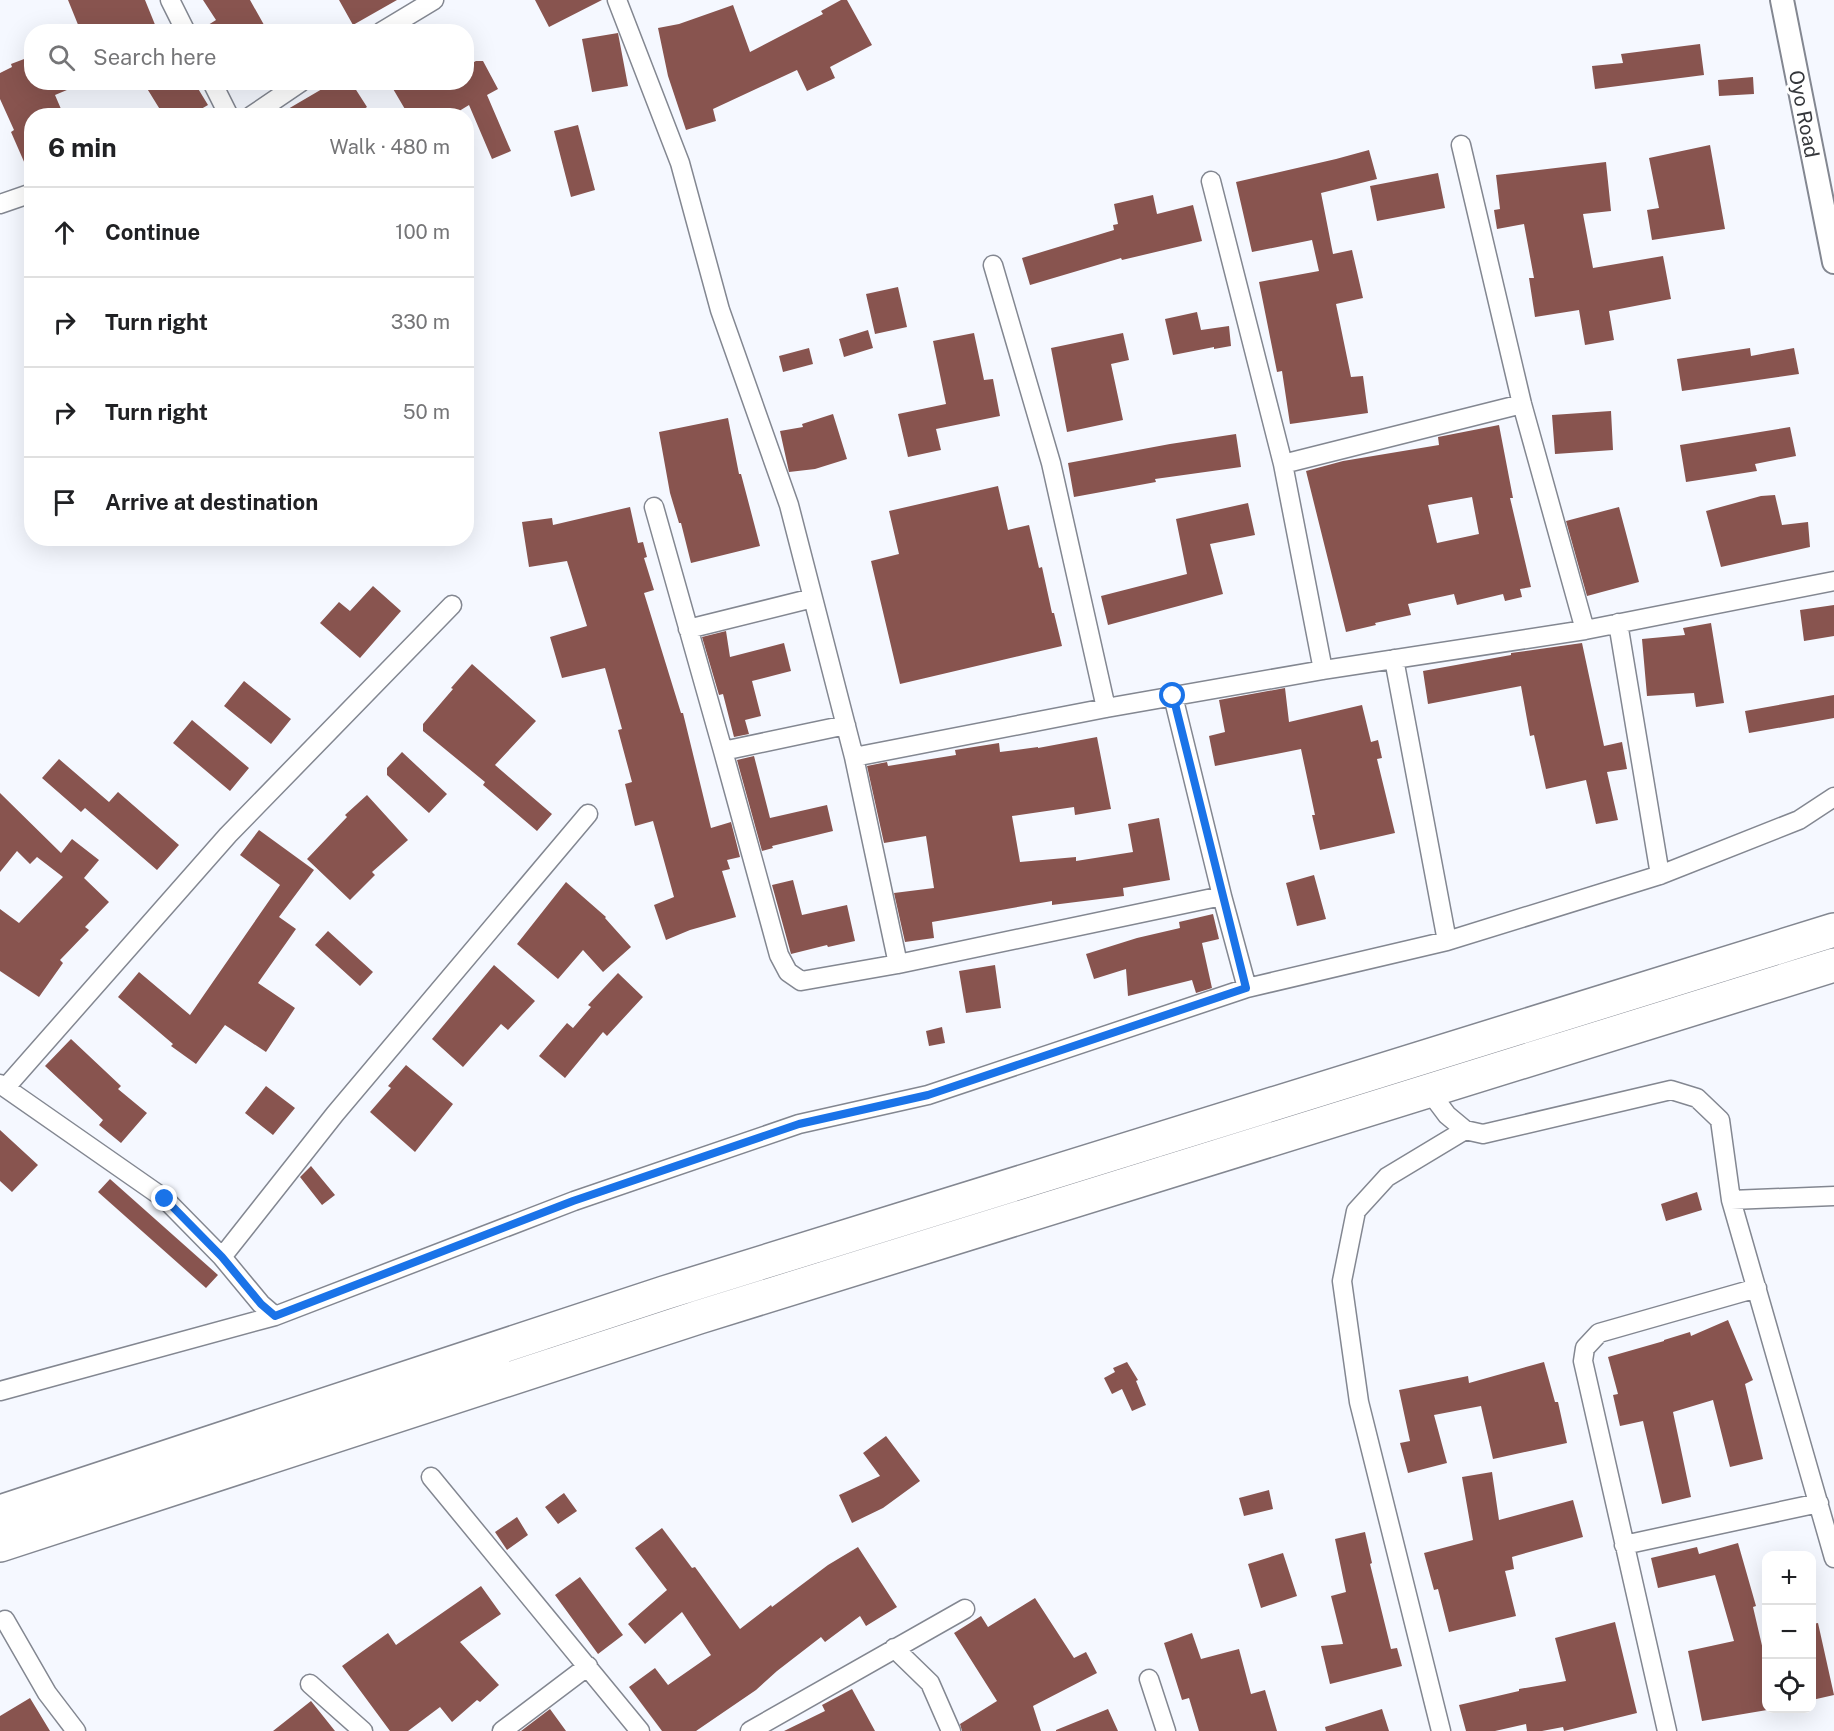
<!DOCTYPE html>
<html lang="en">
<head>
<meta charset="utf-8">
<style>
	:root { --surface:#fff; --page:#f6f6f6; --text:#202124; --muted:#757577; --line:#e0e0e0 }
	body { margin:0; font-family:"Public Sans",sans-serif; background:var(--page); color:var(--text) }
	.controls { position:absolute; right:18px; bottom:18px; display:grid; overflow:hidden; border-radius:12px; box-shadow:0 6px 24px #0002 }
	.controls button { width:54px; height:54px; display:grid; place-items:center; padding:0; border:0; border-bottom:2px solid var(--line); background:var(--surface); color:var(--text); font:30px sans-serif }
	.stop { position:absolute; width:18px; height:18px; margin:-14px; border:4px solid #1a73e8; border-radius:50%; background:#fff }
	.stop.end { background:#1a73e8; border-color:#fff; box-shadow:0 2px 6px #0008 }
	.list { margin:0; padding:0; list-style:none }
	h2 { display:flex; justify-content:space-between; align-items:center; height:78px; margin:0; padding:0 24px; font-size:26px }
	h2 small { font-size:20px; font-weight:400; color:var(--muted) }
	.list li { display:grid; grid-template-columns:39px 1fr auto; gap:18px; align-items:center; box-sizing:border-box; height:90px; padding:0 24px; border-top:2px solid var(--line) }
	.list b { display:block; font-size:22px; white-space:nowrap }
	.list em { font-size:20px; font-style:normal; color:var(--muted) }
	.icon { flex:none; width:33px; height:33px; fill:none; stroke:currentColor; stroke-width:2; stroke-linecap:round; stroke-linejoin:round }
	.map { position:relative; flex:none; width:1834px; height:1731px; overflow:hidden }
	.search { position:absolute; background:var(--surface); box-shadow:0 6px 24px #0002; left:24px; top:24px; width:450px; height:66px; display:flex; align-items:center; gap:15px; box-sizing:border-box; padding:0 21px; border-radius:24px; color:var(--muted); font-size:22px }
	.panel { position:absolute; background:var(--surface); box-shadow:0 6px 24px #0002; left:24px; top:108px; width:450px; height:438px; border-radius:24px }
	.map>svg:first-child { display:block }
	.building { fill:#88544f; fill-rule:evenodd }
	.lines { fill:none; stroke-linecap:round; stroke-linejoin:round }
	.minor-casing { stroke:#838791; stroke-width:21 }
	.tertiary-casing { stroke:#838791; stroke-width:26 }
	.motorway-casing { stroke:#838791; stroke-width:36 }
	.minor { stroke:#fff; stroke-width:18 }
	.tertiary { stroke:#fff; stroke-width:22 }
	.motorway { stroke:#fff; stroke-width:33 }
	.route { stroke:#1a73e8; stroke-width:8 }
	.labels { text-anchor:middle; stroke-width:6; stroke-linejoin:round; paint-order:stroke }
	.street-label { font-size:20px; fill:#35373b; stroke:#fff }
</style>
</head>
<body>
<div class="map">
<svg width="1834" height="1731" viewBox="0 0 1834 1731">
	<rect width="100%" height="100%" fill="#f5f8ff"/>
	<!-- building -->
	<path class="building" d="M 68,0 L 145,0 L 158,32 L 81,32 Z
		M 203,0 L 250,0 L 268,32 L 197,32 L 216,20 Z
		M 339,0 L 397,0 L 353,25 Z
		M 535,0 L 602,0 L 549,27 Z
		M 841,0 L 847,0 L 872,45 L 830,67 L 835,78 L 807,91 L 797,70 L 713,109 L 716,121 L 686,130 L 668,76 L 658,28 L 679,24 L 733,5 L 750,52 L 823,14 L 821,11 Z
		M 618,33 L 628,86 L 592,92 L 582,39 Z
		M 1700,44 L 1704,75 L 1595,89 L 1592,66 L 1623,63 L 1621,54 Z
		M 32,56 L 32,82 L 86,82 L 55,95 L 64,116 L 32,116 L 32,180 L 11,132 L 14,130 L 0,99 L 0,73 L 12,67 L 11,64 Z
		M 476,61 L 483,61 L 498,89 L 487,95 L 511,151 L 492,159 L 469,105 L 451,116 L 409,116 L 389,82 L 466,82 L 466,66 Z
		M 1753,77 L 1754,94 L 1719,96 L 1718,80 Z
		M 143,82 L 194,82 L 208,105 L 189,116 L 164,116 Z
		M 334,82 L 351,82 L 367,107 L 354,116 L 276,116 Z
		M 578,125 L 595,190 L 571,197 L 554,131 Z
		M 1710,145 L 1725,229 L 1652,240 L 1647,210 L 1659,208 L 1649,158 Z
		M 1369,150 L 1377,179 L 1321,193 L 1333,254 L 1352,250 L 1363,298 L 1336,304 L 1351,377 L 1363,376 L 1368,413 L 1290,424 L 1282,371 L 1277,372 L 1259,282 L 1319,271 L 1312,240 L 1252,252 L 1236,182 L 1336,159 Z
		M 1606,162 L 1611,211 L 1583,214 L 1593,268 L 1663,256 L 1671,299 L 1609,311 L 1614,340 L 1585,345 L 1579,310 L 1535,317 L 1529,278 L 1534,278 L 1524,224 L 1497,229 L 1494,210 L 1500,209 L 1496,175 Z
		M 1438,173 L 1445,208 L 1377,221 L 1370,186 Z
		M 1153,195 L 1157,214 L 1193,205 L 1202,241 L 1122,260 L 1121,258 L 1030,285 L 1022,258 L 1114,230 L 1113,225 L 1118,224 L 1114,204 Z
		M 898,287 L 907,327 L 875,334 L 866,294 Z
		M 1197,312 L 1201,330 L 1229,326 L 1231,346 L 1214,349 L 1214,347 L 1173,355 L 1165,319 Z
		M 868,330 L 873,348 L 844,357 L 839,339 Z
		M 974,333 L 984,380 L 993,379 L 1000,416 L 936,429 L 941,450 L 908,457 L 898,414 L 946,404 L 933,341 Z
		M 1123,333 L 1129,360 L 1111,364 L 1123,420 L 1067,432 L 1051,348 Z
		M 809,348 L 813,364 L 783,372 L 779,356 Z
		M 1750,348 L 1751,356 L 1794,348 L 1799,374 L 1682,391 L 1677,359 Z
		M 1611,411 L 1613,450 L 1555,454 L 1552,415 Z
		M 833,414 L 847,459 L 815,469 L 789,472 L 780,431 L 803,427 L 802,424 Z
		M 728,418 L 739,474 L 741,474 L 760,546 L 691,563 L 681,523 L 679,523 L 670,493 L 659,432 Z
		M 1499,425 L 1513,498 L 1510,498 L 1531,587 L 1520,589 L 1522,597 L 1505,601 L 1503,594 L 1457,605 L 1454,594 L 1408,604 L 1411,615 L 1375,623 L 1376,625 L 1346,632 L 1306,471 L 1343,461 L 1439,445 L 1438,437 ZM 1472,497 L 1479,534 L 1437,543 L 1428,505 Z
		M 1790,427 L 1796,456 L 1755,464 L 1757,471 L 1686,482 L 1680,445 Z
		M 1236,434 L 1241,467 L 1155,479 L 1156,482 L 1074,497 L 1068,463 L 1170,444 Z
		M 998,486 L 1008,530 L 1029,525 L 1039,568 L 1042,567 L 1052,613 L 1054,613 L 1062,646 L 900,684 L 871,561 L 899,554 L 889,511 Z
		M 1775,495 L 1782,525 L 1808,522 L 1810,547 L 1721,567 L 1706,511 L 1761,496 Z
		M 1248,503 L 1255,535 L 1210,544 L 1223,594 L 1108,625 L 1101,596 L 1187,574 L 1176,519 Z
		M 630,507 L 638,543 L 643,542 L 647,557 L 644,558 L 654,590 L 644,593 L 681,713 L 683,713 L 711,828 L 731,822 L 740,857 L 727,860 L 730,869 L 722,871 L 736,917 L 690,930 L 666,940 L 654,905 L 674,897 L 653,821 L 635,826 L 625,784 L 632,782 L 618,730 L 622,729 L 605,668 L 562,678 L 550,637 L 587,626 L 567,561 L 529,567 L 522,522 L 552,518 L 553,525 Z
		M 1619,507 L 1639,582 L 1587,596 L 1566,521 Z
		M 373,586 L 401,611 L 360,658 L 320,623 L 339,602 L 350,611 Z
		M 1834,605 L 1834,636 L 1804,641 L 1800,610 Z
		M 1711,623 L 1724,703 L 1696,707 L 1694,693 L 1647,696 L 1642,639 L 1685,635 L 1683,628 Z
		M 726,631 L 730,657 L 784,643 L 791,671 L 752,681 L 761,716 L 745,720 L 749,734 L 734,737 L 723,694 L 719,695 L 702,637 Z
		M 1582,643 L 1604,746 L 1622,742 L 1627,769 L 1607,772 L 1618,820 L 1596,824 L 1586,780 L 1546,789 L 1534,735 L 1530,736 L 1521,686 L 1428,704 L 1423,671 L 1511,655 L 1511,653 Z
		M 472,664 L 536,721 L 495,765 L 552,814 L 537,831 L 483,785 L 485,782 L 423,731 L 423,724 L 453,689 L 451,688 Z
		M 244,681 L 291,719 L 271,744 L 224,706 Z
		M 1285,688 L 1289,722 L 1362,705 L 1371,742 L 1378,740 L 1382,758 L 1377,759 L 1395,833 L 1320,850 L 1312,815 L 1315,815 L 1301,749 L 1215,766 L 1209,736 L 1225,732 L 1219,700 Z
		M 1834,695 L 1834,718 L 1749,733 L 1745,711 Z
		M 192,720 L 249,768 L 230,791 L 173,743 Z
		M 1097,737 L 1111,809 L 1075,815 L 1074,807 L 1012,816 L 1020,862 L 1076,857 L 1076,861 L 1133,852 L 1128,824 L 1159,818 L 1170,880 L 1123,888 L 1124,896 L 1052,905 L 1052,901 L 932,922 L 934,938 L 905,942 L 894,893 L 934,888 L 926,836 L 884,843 L 867,766 L 887,762 L 888,766 L 956,755 L 955,750 L 999,743 L 1000,752 L 1038,747 L 1038,748 Z
		M 402,752 L 447,794 L 429,813 L 387,775 L 387,768 Z
		M 754,756 L 770,818 L 827,805 L 833,831 L 772,846 L 773,848 L 762,851 L 737,760 Z
		M 59,759 L 109,802 L 118,792 L 179,845 L 157,870 L 85,808 L 81,812 L 42,778 Z
		M 0,793 L 61,853 L 72,839 L 99,860 L 84,878 L 109,902 L 85,927 L 89,930 L 60,960 L 63,963 L 39,997 L 0,971 L 0,909 L 19,923 L 63,877 L 37,857 L 30,864 L 17,851 L 0,872 Z
		M 367,795 L 408,840 L 372,872 L 375,875 L 350,900 L 307,859 L 347,817 L 345,815 Z
		M 259,830 L 314,870 L 279,917 L 296,929 L 258,983 L 295,1008 L 266,1052 L 225,1025 L 196,1064 L 171,1046 L 173,1044 L 118,997 L 139,972 L 190,1015 L 280,885 L 240,855 Z
		M 1314,875 L 1326,919 L 1297,926 L 1286,883 Z
		M 793,880 L 802,915 L 847,905 L 855,941 L 828,947 L 827,945 L 791,954 L 772,885 Z
		M 566,882 L 606,917 L 605,918 L 631,947 L 603,972 L 583,950 L 558,979 L 517,944 Z
		M 1213,914 L 1219,939 L 1202,943 L 1212,988 L 1196,993 L 1192,980 L 1128,996 L 1126,969 L 1094,979 L 1086,954 L 1137,938 L 1180,928 L 1179,922 Z
		M 328,931 L 373,972 L 360,986 L 315,945 Z
		M 494,965 L 535,1001 L 508,1030 L 501,1024 L 463,1067 L 432,1039 Z
		M 995,965 L 1001,1008 L 966,1013 L 959,971 Z
		M 618,973 L 643,997 L 607,1036 L 603,1032 L 565,1078 L 539,1056 L 567,1023 L 573,1028 L 591,1007 L 588,1005 Z
		M 942,1027 L 945,1043 L 929,1046 L 926,1031 Z
		M 71,1039 L 121,1086 L 118,1089 L 147,1113 L 121,1143 L 99,1125 L 103,1120 L 45,1066 Z
		M 406,1065 L 453,1104 L 415,1152 L 370,1112 L 391,1088 L 388,1086 Z
		M 266,1086 L 295,1108 L 273,1135 L 245,1113 Z
		M 0,1130 L 38,1165 L 12,1192 L 0,1181 Z
		M 311,1166 L 335,1195 L 322,1205 L 300,1177 Z
		M 110,1179 L 218,1275 L 206,1288 L 98,1192 Z
		M 1697,1192 L 1702,1210 L 1666,1221 L 1661,1204 Z
		M 1728,1320 L 1753,1380 L 1745,1384 L 1763,1459 L 1730,1467 L 1713,1400 L 1673,1412 L 1691,1497 L 1662,1504 L 1643,1421 L 1620,1426 L 1613,1395 L 1618,1394 L 1608,1357 L 1664,1341 L 1664,1340 L 1690,1332 L 1691,1336 Z
		M 1127,1362 L 1138,1380 L 1136,1381 L 1146,1405 L 1132,1411 L 1122,1389 L 1112,1394 L 1104,1378 L 1115,1372 L 1113,1368 Z
		M 1544,1362 L 1555,1402 L 1558,1402 L 1567,1443 L 1493,1459 L 1481,1406 L 1434,1415 L 1447,1463 L 1408,1473 L 1400,1443 L 1410,1441 L 1399,1390 L 1468,1376 L 1469,1383 Z
		M 886,1436 L 920,1481 L 883,1508 L 852,1523 L 839,1495 L 880,1476 L 863,1453 Z
		M 1492,1472 L 1499,1520 L 1573,1500 L 1583,1537 L 1512,1557 L 1514,1569 L 1505,1571 L 1516,1616 L 1449,1632 L 1438,1589 L 1434,1590 L 1424,1553 L 1473,1540 L 1462,1477 Z
		M 1269,1490 L 1273,1509 L 1244,1516 L 1239,1498 Z
		M 564,1493 L 577,1511 L 558,1524 L 545,1507 Z
		M 517,1517 L 528,1535 L 507,1550 L 495,1532 Z
		M 662,1528 L 692,1568 L 695,1567 L 740,1629 L 771,1605 L 772,1607 L 828,1565 L 858,1547 L 897,1607 L 866,1626 L 860,1616 L 825,1642 L 821,1637 L 777,1671 L 756,1690 L 696,1731 L 662,1731 L 629,1687 L 655,1668 L 668,1685 L 711,1655 L 682,1612 L 645,1644 L 628,1624 L 667,1590 L 635,1548 Z
		M 1365,1532 L 1372,1563 L 1370,1564 L 1391,1649 L 1397,1648 L 1402,1666 L 1330,1684 L 1321,1646 L 1343,1644 L 1331,1596 L 1346,1592 L 1335,1539 Z
		M 1738,1543 L 1756,1606 L 1753,1607 L 1767,1667 L 1767,1710 L 1702,1721 L 1688,1651 L 1734,1641 L 1715,1575 L 1658,1588 L 1651,1558 L 1697,1547 L 1699,1554 Z
		M 1283,1553 L 1297,1596 L 1261,1608 L 1248,1564 Z
		M 580,1577 L 623,1635 L 598,1654 L 555,1595 Z
		M 481,1586 L 501,1614 L 460,1642 L 499,1685 L 480,1702 L 477,1700 L 452,1722 L 440,1707 L 408,1731 L 390,1731 L 342,1666 L 388,1633 L 396,1645 Z
		M 1035,1598 L 1074,1658 L 1086,1652 L 1097,1673 L 1033,1706 L 1041,1731 L 962,1731 L 960,1724 L 997,1701 L 954,1633 L 981,1616 L 988,1627 Z
		M 1615,1622 L 1637,1713 L 1564,1731 L 1563,1727 L 1542,1731 L 1527,1731 L 1526,1724 L 1495,1731 L 1466,1731 L 1459,1705 L 1519,1691 L 1519,1689 L 1566,1681 L 1555,1638 Z
		M 1818,1623 L 1834,1695 L 1812,1700 L 1812,1624 Z
		M 1192,1633 L 1201,1659 L 1239,1649 L 1251,1694 L 1265,1690 L 1277,1731 L 1199,1731 L 1189,1698 L 1182,1700 L 1164,1643 Z
		M 852,1689 L 875,1731 L 784,1731 L 825,1711 L 822,1705 Z
		M 30,1698 L 50,1731 L 0,1731 L 0,1716 Z
		M 311,1701 L 335,1731 L 273,1731 Z
		M 550,1709 L 566,1731 L 521,1731 Z
		M 1108,1709 L 1118,1731 L 1056,1731 L 1056,1730 Z
		M 1382,1709 L 1389,1731 L 1326,1731 L 1325,1727 Z"/>
	<g class="lines">
		<!-- minor casing -->
		<g class="minor-casing">
			<path id="minor" d="M 170,0 L 186,32
				M 617,0 L 680,163 L 720,310 L 789,505 L 854,757 L 898,964
				M 381,32 L 434,0
				M 212,82 L 229,116
				M 251,116 L 301,82
				M 1461,145 L 1522,404 L 1585,630
				M 1211,181 L 1283,464 L 1323,670
				M 0,204 L 32,193
				M 993,265 L 1051,463 L 1106,708
				M 1283,464 L 1522,404
				M 654,507 L 723,751 L 779,955 L 788,972 L 801,981 L 898,964 L 1222,896 L 1247,988
				M 1618,623 L 1660,875
				M 688,629 L 813,598
				M 1394,659 L 1447,941
				M 1173,696 L 1222,896
				M 723,751 L 846,725
				M 854,757 L 1106,708 L 1323,670 L 1585,630 L 1834,581
				M 0,1084 L 165,1199 L 222,1257 L 261,1304 L 275,1316
				M 6,1087 L 228,835 L 452,605
				M 1429,1091 L 1447,1115 L 1465,1130 L 1483,1134 L 1671,1090 L 1697,1098 L 1720,1120 L 1731,1200 L 1834,1558
				M 1731,1200 L 1834,1196
				M 222,1257 L 335,1114 L 588,814
				M 0,1391 L 275,1316 L 574,1201 L 799,1124 L 928,1095 L 1247,988 L 1447,941 L 1660,875 L 1799,820 L 1834,797
				M 431,1477 L 640,1731
				M 1624,1545 L 1819,1503
				M 5,1620 L 47,1693 L 76,1731
				M 894,1648 L 930,1683 L 951,1731
				M 1149,1679 L 1166,1731
				M 310,1684 L 363,1731
				M 502,1731 L 588,1666
				M 750,1731 L 965,1609
				M 1441,1731 L 1359,1402 L 1342,1281 L 1356,1211 L 1387,1177 L 1465,1130
				M 1667,1731 L 1583,1361 L 1585,1348 L 1599,1333 L 1757,1288"/>
		</g>
		<!-- tertiary casing -->
		<g class="tertiary-casing">
			<path id="tertiary" d="M 1782,0 L 1834,262"/>
		</g>
		<!-- motorway casing -->
		<g class="motorway-casing">
			<path id="motorway" d="M 0,1512 L 664,1293 L 1834,930
				M 0,1545 L 699,1317 L 1834,965"/>
		</g>
		<!-- minor -->
		<use href="#minor" class="minor"/>
		<!-- tertiary -->
		<use href="#tertiary" class="tertiary"/>
		<!-- motorway -->
		<use href="#motorway" class="motorway"/>
	</g>
	<g class="lines">
		<!-- route -->
		<path class="route" d="M 165,1199 L 222,1257 L 261,1304 L 275,1316 L 573,1201 L 799,1124 L 928,1095 L 1246,988 L 1173,696"/>
	</g>
	<g class="labels">
		<!-- street labels -->
		<g class="street-label">
			<text transform="translate(1804 114) rotate(79)" y="7">Oyo Road</text>
		</g>
	</g>
</svg>
<div class="controls">
<button>+</button>
<button>−</button>
<button><svg class="icon" aria-label="locate" viewBox="0 0 24 24"><circle cx="12" cy="12" r="6"/><path d="M12 2v4M12 18v4M2 12h4M18 12h4"/></svg></button>
</div>
<div class="stop" style="left:1173px;top:696px"></div>
<div class="stop end" style="left:165px;top:1199px"></div>
<div class="search"><svg class="icon" aria-label="search" viewBox="0 0 24 24"><circle cx="10" cy="10" r="6"/><path d="M15 15l6 6"/></svg>Search here</div>
<section class="panel">
<h2>6 min<small>Walk · 480 m</small></h2>
<ul class="list">
<li><svg class="icon" aria-label="ahead" viewBox="0 0 24 24"><path d="M12 20V5M6 11l6-6 6 6"/></svg><div><b>Continue</b></div><em>100 m</em></li>
<li><svg class="icon" aria-label="right" viewBox="0 0 24 24"><path d="M7 20v-9h11M14 6l5 5-5 5"/></svg><div><b>Turn right</b></div><em>330 m</em></li>
<li><svg class="icon" aria-label="right" viewBox="0 0 24 24"><path d="M7 20v-9h11M14 6l5 5-5 5"/></svg><div><b>Turn right</b></div><em>50 m</em></li>
<li><svg class="icon" aria-label="arrive" viewBox="0 0 24 24"><path d="M6 21V4h12l-3 4 3 4H6"/></svg><div><b>Arrive at destination</b></div></li>
</ul>
</section>
</div>
</body>
</html>
